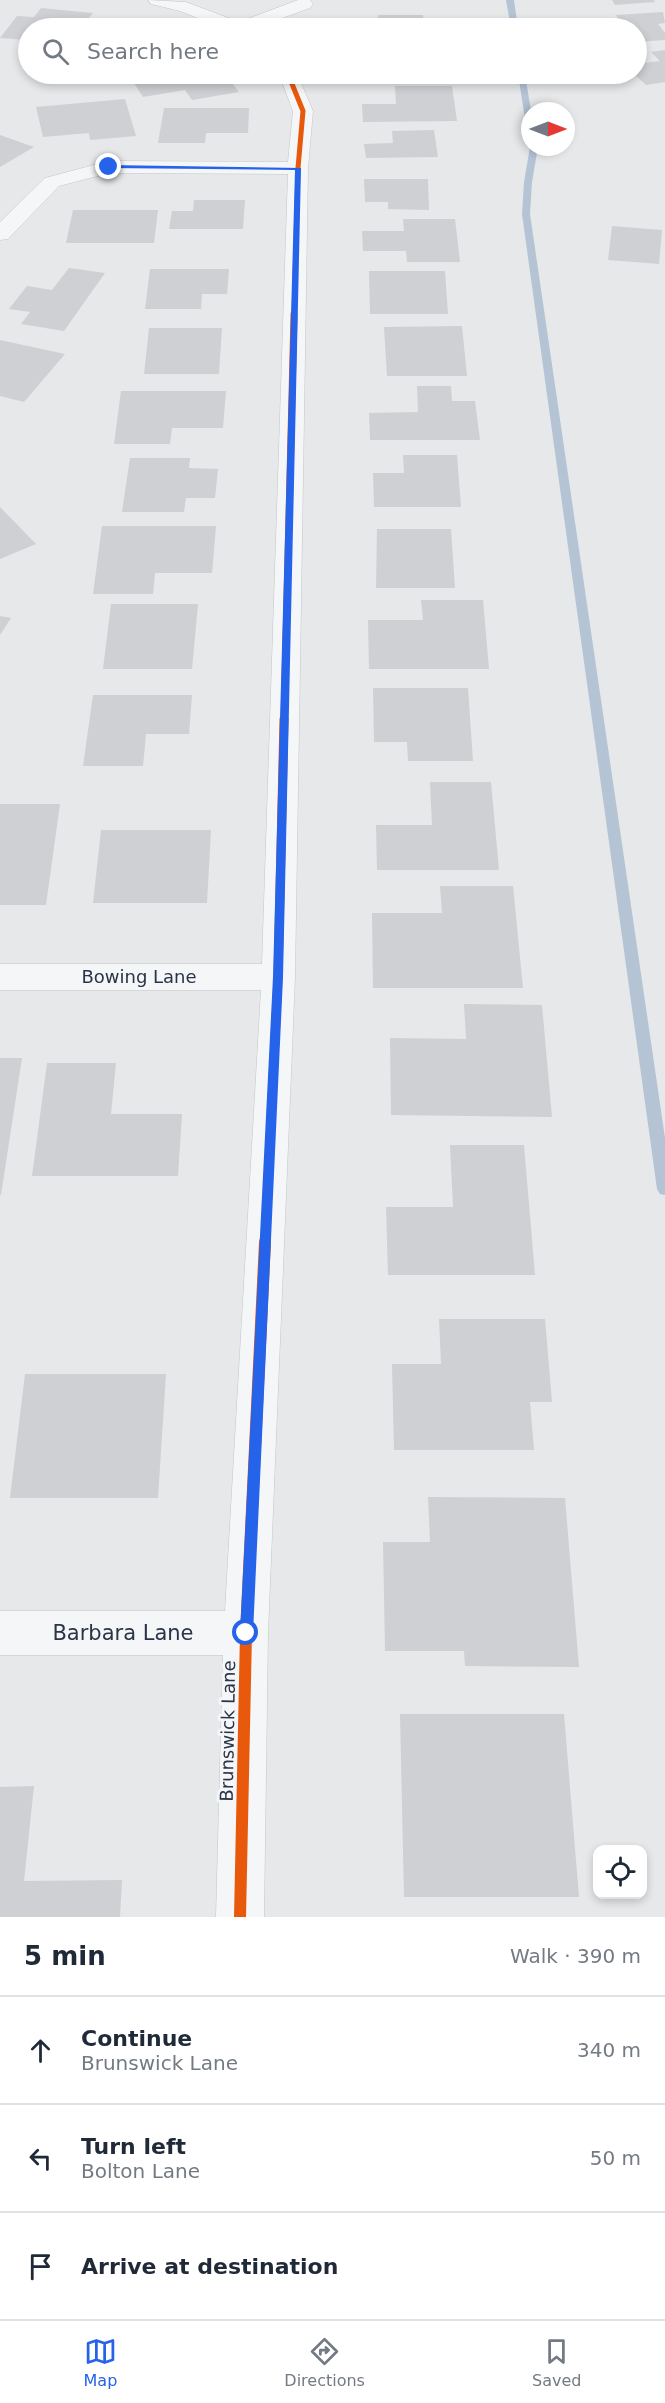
<!DOCTYPE html>
<html lang="en">
<head>
<meta charset="utf-8">
<style>
	:root { --surface:#fff; --page:#f6f6f7; --text:#1f2937; --muted:#747a83; --line:#e0e1e3; --accent:#2563eb }
	body { margin:0; font-family:"DejaVu Sans",sans-serif; background:var(--page); color:var(--text) }
	.controls { position:absolute; right:18px; bottom:18px; display:grid; overflow:hidden; border-radius:12px; box-shadow:0 3px 9px #0003 }
	.controls button { width:54px; height:54px; display:grid; place-items:center; padding:0; border:0; border-bottom:2px solid var(--line); background:var(--surface); color:var(--text); font:30px sans-serif }
	.compass { position:absolute; left:521px; top:102px; width:54px; height:54px; border-radius:50%; background:var(--surface); box-shadow:0 3px 9px #0003; rotate:90deg }
	.stop { position:absolute; width:18px; height:18px; margin:-14px; border:4px solid #2563eb; border-radius:50%; background:#fff }
	.stop.end { background:#2563eb; border-color:#fff; box-shadow:0 2px 6px #0008 }
	.list { margin:0; padding:0; list-style:none }
	h2 { display:flex; justify-content:space-between; align-items:center; height:78px; margin:0; padding:0 24px; font-size:26px }
	h2 small { font-size:20px; font-weight:400; color:var(--muted) }
	.list li { display:grid; grid-template-columns:39px 1fr auto; gap:18px; align-items:center; box-sizing:border-box; height:108px; padding:0 24px; border-top:2px solid var(--line) }
	.list b { display:block; font-size:22px; white-space:nowrap }
	.list p { margin:0; font-size:20px; white-space:nowrap; color:var(--muted) }
	.list em { font-size:20px; font-style:normal; color:var(--muted) }
	.icon { flex:none; width:33px; height:33px; fill:none; stroke:currentColor; stroke-width:2; stroke-linecap:round; stroke-linejoin:round }
	.map { position:relative; flex:none; width:665px; height:1917px; overflow:hidden }
	.search { position:absolute; background:var(--surface); box-shadow:0 3px 9px #0003; left:18px; right:18px; top:18px; height:66px; display:flex; align-items:center; gap:15px; box-sizing:border-box; padding:0 21px; border-radius:33px; color:var(--muted); font-size:22px }
	.sheet { height:402px; background:var(--surface) }
	nav { display:flex; justify-content:space-around; align-items:center; box-sizing:border-box; height:84px; border-top:2px solid var(--line); background:var(--surface); font-size:16px; color:var(--muted) }
	nav a { display:grid; justify-items:center; gap:3px }
	nav .on { color:var(--accent) }
	.map>svg:first-child { display:block }
	.lines { fill:none; stroke-linecap:round; stroke-linejoin:round }
	.stream { fill:#b4c4d5; fill-rule:evenodd }
	.building { fill:#ced0d3 }
	.street-casing { stroke:#c4c6c8; stroke-width:1 }
	.street { fill:#f5f6f7; fill-rule:evenodd }
	.cycleway-far3-casing { stroke:#f4f6f9; stroke-width:8 }
	.cycleway-far2-casing { stroke:#f4f6f9; stroke-width:10 }
	.cycleway-far1-casing { stroke:#f4f6f9; stroke-width:13 }
	.cycleway-casing { stroke:#f4f6f9; stroke-width:16 }
	.cycleway-far3 { stroke:#e8590c; stroke-width:5 }
	.cycleway-far2 { stroke:#e8590c; stroke-width:7 }
	.cycleway-far1 { stroke:#e8590c; stroke-width:9 }
	.cycleway { stroke:#e8590c; stroke-width:12 }
	.route { fill:#2563eb }
	.labels { text-anchor:middle; stroke-width:6; stroke-linejoin:round; paint-order:stroke }
	.street-label { font-size:18px; fill:#2b3445; stroke:#f4f6f9 }
	.near-street-label { font-size:21px; fill:#2b3445; stroke:#f4f6f9 }
</style>
</head>
<body>
<div class="map">
<svg width="665" height="1917" viewBox="0 0 665 1917">
	<rect width="100%" height="100%" fill="#e6e8ea"/>
	<g class="lines">
		<!-- stream -->
		<path class="stream" d="M 506,0 L 514,0 L 518,28 L 511,28 Z
			M 518,74 L 525,74 L 531,111 L 530,127 L 526,125 Z
			M 530,147 L 538,147 L 532,182 L 530,214 L 665,1138 L 665,1195 L 660,1194 L 657,1189 L 522,214 L 524,182 Z"/>
	</g>
	<!-- building -->
	<path class="building" d="M 612,0 L 654,0 L 655,2 L 615,5 Z
		M 41,8 L 93,13 L 81,28 L 28,28 L 28,40 L 0,38 L 17,16 L 34,17 Z
		M 663,12 L 665,23 L 658,24 L 665,33 L 665,40 L 636,42 L 636,28 L 606,28 L 604,25 L 621,24 L 616,15 Z
		M 378,15 L 423,15 L 424,28 L 379,28 Z
		M 665,50 L 665,82 L 646,85 L 634,74 L 636,74 L 636,64 L 660,61 L 651,52 Z
		M 164,74 L 225,74 L 239,92 L 192,100 L 185,90 L 143,97 L 132,80 L 165,75 Z
		M 377,74 L 445,74 L 446,81 L 377,81 Z
		M 395,86 L 452,86 L 457,121 L 363,122 L 362,104 L 396,104 Z
		M 125,99 L 136,136 L 90,140 L 89,133 L 43,137 L 36,107 Z
		M 164,108 L 249,108 L 248,133 L 206,133 L 205,143 L 158,143 Z
		M 434,130 L 438,157 L 366,158 L 364,144 L 393,143 L 392,131 Z
		M 0,135 L 34,147 L 0,167 Z
		M 364,179 L 428,179 L 429,210 L 388,209 L 388,202 L 365,202 Z
		M 194,200 L 245,200 L 243,229 L 169,229 L 172,211 L 193,211 Z
		M 73,210 L 158,210 L 154,243 L 66,243 Z
		M 403,219 L 455,219 L 460,262 L 407,262 L 406,251 L 363,251 L 362,231 L 404,231 Z
		M 612,226 L 662,230 L 659,264 L 608,260 Z
		M 69,268 L 105,273 L 64,331 L 21,324 L 30,312 L 9,309 L 27,286 L 52,290 Z
		M 150,269 L 229,269 L 227,294 L 202,294 L 201,309 L 145,309 Z
		M 369,271 L 445,271 L 448,314 L 370,314 Z
		M 462,326 L 467,376 L 387,376 L 384,327 Z
		M 149,328 L 222,328 L 219,374 L 144,374 Z
		M 0,340 L 65,354 L 24,402 L 0,396 Z
		M 417,386 L 451,386 L 452,401 L 475,401 L 480,440 L 370,440 L 369,413 L 418,412 Z
		M 121,391 L 226,391 L 223,428 L 172,428 L 170,444 L 114,444 Z
		M 403,455 L 457,455 L 461,507 L 374,507 L 373,473 L 404,473 Z
		M 130,458 L 190,458 L 189,468 L 218,469 L 215,498 L 186,498 L 184,512 L 122,512 Z
		M 0,507 L 36,544 L 0,559 Z
		M 102,526 L 216,526 L 212,573 L 155,573 L 153,594 L 93,594 Z
		M 377,529 L 451,529 L 455,588 L 376,588 Z
		M 421,600 L 483,600 L 489,669 L 369,669 L 368,620 L 423,620 Z
		M 111,604 L 198,604 L 192,669 L 103,669 Z
		M 0,616 L 11,618 L 0,635 Z
		M 373,688 L 468,688 L 473,761 L 408,761 L 407,742 L 374,742 Z
		M 93,695 L 192,695 L 189,734 L 146,734 L 143,766 L 83,766 Z
		M 430,782 L 491,782 L 499,870 L 377,870 L 376,825 L 432,825 Z
		M 0,804 L 60,804 L 46,905 L 0,905 Z
		M 101,830 L 211,830 L 207,903 L 93,903 Z
		M 440,886 L 513,886 L 523,988 L 373,988 L 372,913 L 442,913 Z
		M 464,1004 L 542,1005 L 552,1117 L 391,1115 L 390,1038 L 466,1039 Z
		M 0,1058 L 22,1058 L 1,1195 L 0,1195 Z
		M 47,1063 L 116,1063 L 111,1114 L 182,1114 L 178,1176 L 32,1176 Z
		M 450,1145 L 524,1145 L 535,1275 L 388,1275 L 386,1207 L 453,1207 Z
		M 439,1319 L 545,1319 L 552,1402 L 530,1402 L 534,1450 L 394,1450 L 392,1364 L 441,1364 Z
		M 25,1374 L 166,1374 L 158,1498 L 10,1498 Z
		M 428,1497 L 565,1498 L 579,1667 L 465,1666 L 464,1651 L 385,1651 L 383,1542 L 430,1542 Z
		M 400,1714 L 564,1714 L 579,1897 L 404,1897 Z
		M 34,1786 L 24,1881 L 122,1880 L 120,1917 L 0,1917 L 0,1787 Z"/>
	<g class="lines">
		<!-- street casing -->
		<g class="street-casing">
			<path id="street" d="M 148,0 L 186,2 L 239,22 L 298,0 L 310,0 L 313,4 L 310,8 L 255,28 L 223,28 L 180,11 L 151,4 Z
				M 279,74 L 297,74 L 313,111 L 308,168 L 295,977 L 268,1633 L 264,1917 L 216,1917 L 223,1655 L 0,1655 L 0,1611 L 225,1611 L 261,990 L 0,990 L 0,964 L 262,964 L 288,174 L 109,173 L 59,186 L 8,239 L 0,240 L 0,222 L 45,178 L 109,161 L 288,162 L 293,111 Z"/>
		</g>
		<!-- street -->
		<use href="#street" class="street"/>
		<!-- cycleway-far3 casing -->
		<g class="cycleway-far3-casing">
			<path id="cycleway-far3" d="M 288,74 L 303,111 L 298,168 L 294,315"/>
		</g>
		<!-- cycleway-far2 casing -->
		<g class="cycleway-far2-casing">
			<path id="cycleway-far2" d="M 284,721 L 294,314"/>
		</g>
		<!-- cycleway-far1 casing -->
		<g class="cycleway-far1-casing">
			<path id="cycleway-far1" d="M 265,1244 L 278,977 L 284,719"/>
		</g>
		<!-- cycleway casing -->
		<g class="cycleway-casing">
			<path id="cycleway" d="M 240,1917 L 246,1633 L 265,1242"/>
		</g>
		<!-- cycleway-far3 -->
		<use href="#cycleway-far3" class="cycleway-far3"/>
		<!-- cycleway-far2 -->
		<use href="#cycleway-far2" class="cycleway-far2"/>
		<!-- cycleway-far1 -->
		<use href="#cycleway-far1" class="cycleway-far1"/>
		<!-- cycleway -->
		<use href="#cycleway" class="cycleway"/>
	</g>
	<!-- route -->
	<path class="route" d="M 107,165 L 301,168 L 283,977 L 253,1633 L 251,1638 L 246,1640 L 242,1638 L 240,1633 L 273,977 L 295,170 L 109,168 Z"/>
	<g class="labels">
		<!-- street labels -->
		<g class="street-label">
			<text x="139" y="983">Bowing Lane</text>
			<text transform="translate(228 1731) rotate(-89)" y="6">Brunswick Lane</text>
		</g>
		<!-- near-street labels -->
		<g class="near-street-label">
			<text x="123" y="1640">Barbara Lane</text>
		</g>
	</g>
</svg>
<div class="controls">
<button><svg class="icon" aria-label="locate" viewBox="0 0 24 24"><circle cx="12" cy="12" r="6"/><path d="M12 2v4M12 18v4M2 12h4M18 12h4"/></svg></button>
</div>
<svg class="compass" viewBox="-18 -18 36 36"><path d="M0-13l5 13h-10z" fill="#e53935"/><path d="M0 13l5-13h-10z" fill="#747a83"/></svg>
<div class="stop" style="left:246px;top:1633px"></div>
<div class="stop end" style="left:109px;top:167px"></div>
<div class="search"><svg class="icon" aria-label="search" viewBox="0 0 24 24"><circle cx="10" cy="10" r="6"/><path d="M15 15l6 6"/></svg>Search here</div>
</div>
<section class="sheet">
<h2>5 min<small>Walk · 390 m</small></h2>
<ul class="list">
<li><svg class="icon" aria-label="ahead" viewBox="0 0 24 24"><path d="M12 20V5M6 11l6-6 6 6"/></svg><div><b>Continue</b><p>Brunswick Lane</p></div><em>340 m</em></li>
<li><svg class="icon" aria-label="left" viewBox="0 0 24 24"><path d="M17 20v-9H6M10 6l-5 5 5 5"/></svg><div><b>Turn left</b><p>Bolton Lane</p></div><em>50 m</em></li>
<li><svg class="icon" aria-label="arrive" viewBox="0 0 24 24"><path d="M6 21V4h12l-3 4 3 4H6"/></svg><div><b>Arrive at destination</b></div></li>
</ul>
</section>
<nav>
<a class="on"><svg class="icon" aria-label="map" viewBox="0 0 24 24"><path d="M3 6l6-2 6 2 6-2v14l-6 2-6-2-6 2zM9 4v14M15 6v14"/></svg>Map</a>
<a><svg class="icon" aria-label="directions" viewBox="0 0 24 24"><path d="M12 3l9 9-9 9-9-9zM9 14v-3h6M13 9l2 2-2 2"/></svg>Directions</a>
<a><svg class="icon" aria-label="saved" viewBox="0 0 24 24"><path d="M7 4h10v16l-5-4-5 4z"/></svg>Saved</a>
</nav>
</body>
</html>
